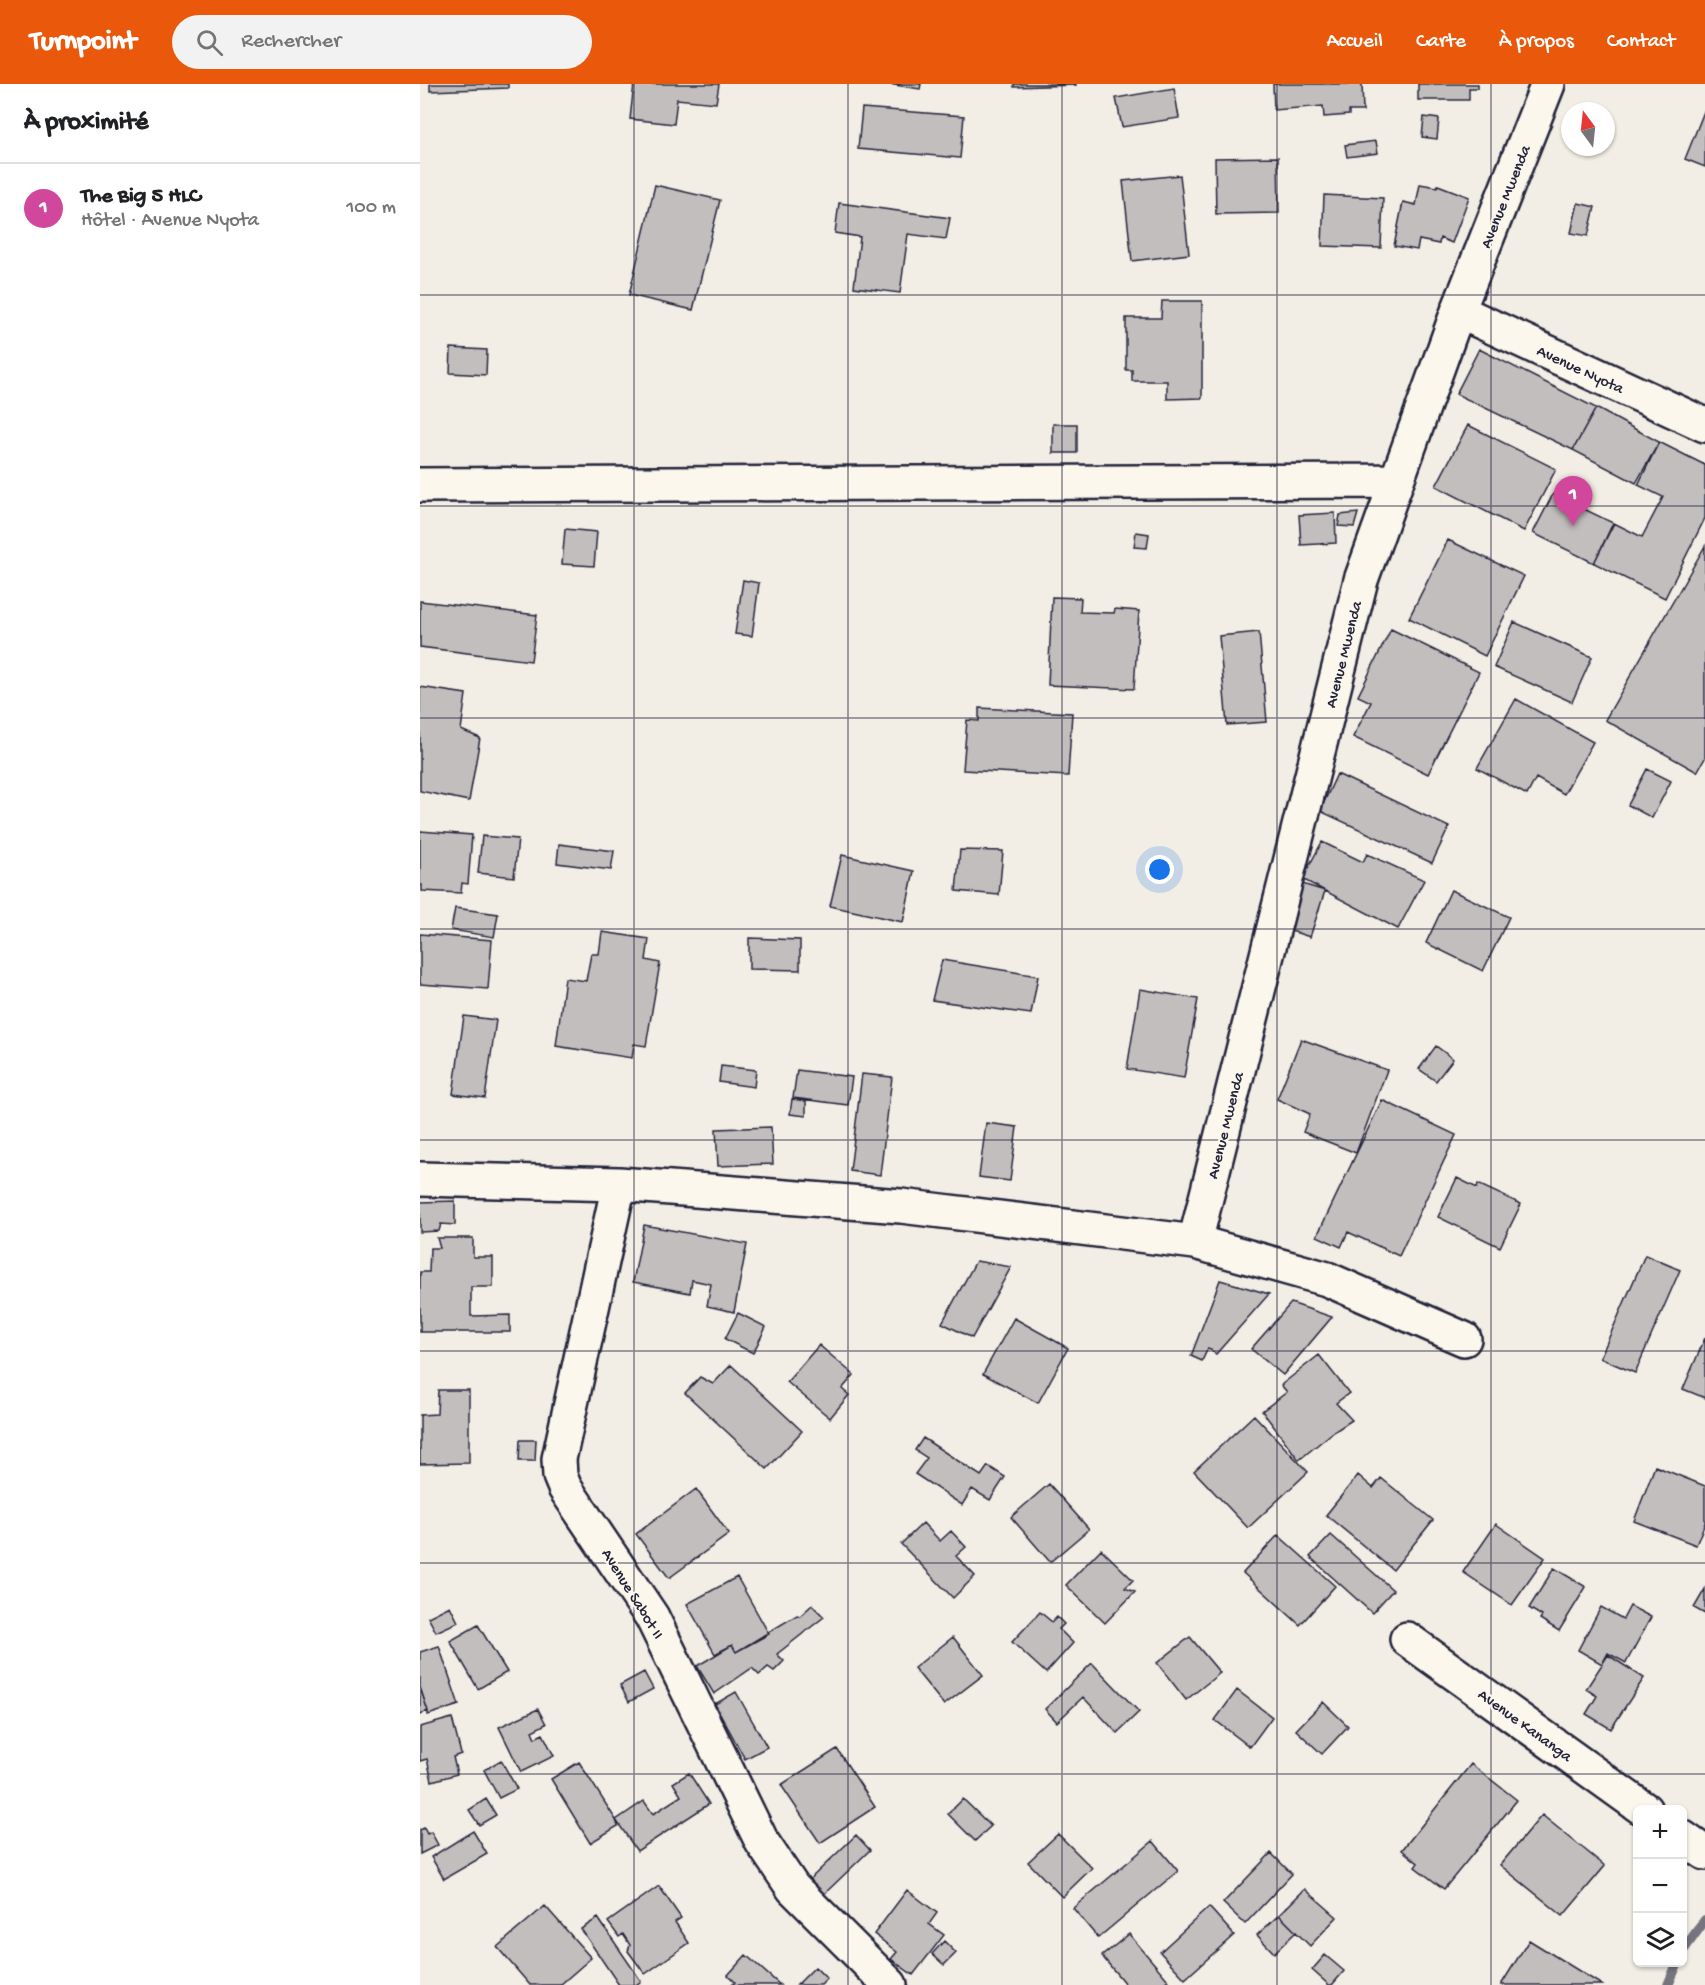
<!DOCTYPE html>
<html lang="fr">
<head>
<meta charset="utf-8">
<style>
	:root { --surface:#fff; --page:#f2f2f2; --text:#202124; --muted:#757577; --line:#e0e0e0; --accent:#ea580c }
	body { margin:0; font-family:"Gochi Hand",sans-serif; background:var(--page); color:var(--text) }
	.controls { position:absolute; right:18px; bottom:18px; display:grid; overflow:hidden; border-radius:9px; box-shadow:0 2px 4px #0004 }
	.controls button { width:54px; height:54px; display:grid; place-items:center; padding:0; border:0; border-bottom:2px solid var(--line); background:var(--surface); color:var(--text); font:30px sans-serif }
	.compass { position:absolute; left:1141px; top:18px; width:54px; height:54px; border-radius:50%; background:var(--surface); box-shadow:0 2px 4px #0004; rotate:345deg }
	.you { position:absolute; left:740px; top:786px; width:21px; height:21px; margin:-15px; border:4px solid #fff; border-radius:50%; background:#1a73e8; box-shadow:0 0 0 9px #1a73e833 }
	.badge { display:grid; place-items:center; width:39px; height:39px; border-radius:50%; background:var(--accent); color:#fff; font-size:20px; font-weight:700 }
	.pin { position:absolute; translate:-50% -50px; filter:drop-shadow(0 2px 3px #0008) }
	.pin::after { content:''; position:absolute; top:32px; width:21px; height:18px; background:inherit; clip-path:polygon(0 0,100% 0,50% 100%) }
	.list { margin:0; padding:0; list-style:none }
	h2 { display:flex; justify-content:space-between; align-items:center; height:78px; margin:0; padding:0 24px; font-size:26px }
	h2 small { font-size:20px; font-weight:400; color:var(--muted) }
	.list li { display:grid; grid-template-columns:39px 1fr auto; gap:18px; align-items:center; box-sizing:border-box; height:90px; padding:0 24px; border-top:2px solid var(--line) }
	.list b { display:block; font-size:22px; white-space:nowrap }
	.list p { margin:0; font-size:20px; white-space:nowrap; color:var(--muted) }
	.list em { font-size:20px; font-style:normal; color:var(--muted) }
	.icon { flex:none; width:33px; height:33px; fill:none; stroke:currentColor; stroke-width:2; stroke-linecap:round; stroke-linejoin:round }
	.map { position:relative; flex:none; width:1285px; height:1901px; overflow:hidden }
	header { display:flex; align-items:center; gap:36px; box-sizing:border-box; height:84px; padding:0 30px; background:var(--accent); color:#fff }
	header strong { font-size:28px }
	nav { display:flex; gap:33px; margin-inline-start:auto; font-size:21px }
	.search { width:420px; height:54px; background:var(--page); display:flex; align-items:center; gap:15px; box-sizing:border-box; padding:0 21px; border-radius:33px; color:var(--muted); font-size:22px }
	main { display:flex }
	aside { flex:1; background:var(--surface) }
	.map>svg:first-child { display:block }
	.lines { fill:none; stroke-linecap:round; stroke-linejoin:round }
	.stream { stroke:#76747f; stroke-width:10 }
	.building { fill:#c2bebe; stroke:#22223b; stroke-width:1.5 }
	.minor-casing { stroke:#22223b; stroke-width:38 }
	.minor { stroke:#fbf7ec; stroke-width:33 }
	.grid { fill:none; stroke:#22223b; stroke-width:1.5; stroke-opacity:0.55 }
	.labels { text-anchor:middle; stroke-width:4.5; stroke-linejoin:round; paint-order:stroke }
	.street-label { font-size:16px; fill:#22223b; stroke:#fbf7ec }
</style>
</head>
<body>
<header>
<strong>Turnpoint</strong>
<div class="search"><svg class="icon" aria-label="search" viewBox="0 0 24 24"><circle cx="10" cy="10" r="6"/><path d="M15 15l6 6"/></svg>Rechercher</div>
<nav><a>Accueil</a><a>Carte</a><a>À propos</a><a>Contact</a></nav>
</header>
<main>
<aside>
<h2>À proximité<small></small></h2>
<ul class="list">
<li><span class="badge" style="background:#d1479c">1</span><div><b>The Big 5 HLC</b><p>Hôtel · Avenue Nyota</p></div><em>100 m</em></li>
</ul>
</aside>
<div class="map">
<svg width="1285" height="1901" viewBox="0 0 1285 1901">
	<rect width="100%" height="100%" fill="#f2eee5"/>
	<filter id="ink" filterUnits="userSpaceOnUse"><feTurbulence type="fractalNoise" baseFrequency=".0167" numOctaves="2"/><feDisplacementMap in="SourceGraphic" scale="12" xChannelSelector="R" yChannelSelector="G"/><feConvolveMatrix kernelMatrix="1 2 1 2 8 2 1 2 1" color-interpolation-filters="sRGB"/></filter>
	<g filter="url(#ink)">
		<g class="lines">
			<!-- stream -->
			<path class="stream" d="M 1262,1868 L 1285,1836
				M 1248,1901 L 1258,1878"/>
		</g>
		<!-- building -->
		<path class="building" d="M 10,0 L 88,0 L 88,4 L 10,7 Z
			M 214,0 L 299,0 L 296,19 L 257,15 L 254,40 L 210,35 Z
			M 468,0 L 501,0 L 500,5 Z
			M 594,0 L 656,0 L 656,1 L 594,3 Z
			M 853,0 L 942,0 L 943,27 L 929,27 L 929,31 L 904,33 L 903,22 L 854,26 Z
			M 998,0 L 1058,0 L 1058,4 L 1049,4 L 1049,16 L 998,16 Z
			M 754,4 L 759,34 L 702,43 L 696,14 Z
			M 442,24 L 544,32 L 540,74 L 438,65 Z
			M 1285,25 L 1285,83 L 1265,75 Z
			M 1004,33 L 1019,35 L 1017,55 L 1002,53 Z
			M 956,57 L 958,69 L 927,73 L 925,61 Z
			M 858,73 L 859,129 L 796,130 L 795,74 Z
			M 760,91 L 769,170 L 712,177 L 703,97 Z
			M 1000,100 L 1017,103 L 1018,101 L 1049,113 L 1032,159 L 1020,154 L 1019,160 L 999,156 L 997,166 L 974,162 L 983,118 L 996,121 Z
			M 235,101 L 300,116 L 273,226 L 209,211 Z
			M 904,111 L 963,114 L 961,164 L 902,162 Z
			M 419,119 L 530,134 L 526,155 L 488,150 L 480,209 L 434,203 L 440,153 L 415,149 Z
			M 1158,119 L 1175,123 L 1168,152 L 1151,149 Z
			M 742,217 L 782,217 L 782,314 L 747,315 L 747,297 L 712,297 L 712,286 L 706,286 L 706,234 L 741,234 Z
			M 31,264 L 67,266 L 66,291 L 30,289 Z
			M 1059,265 L 1176,324 L 1153,366 L 1036,310 Z
			M 1176,324 L 1239,358 L 1216,399 L 1153,366 Z
			M 633,340 L 657,340 L 657,369 L 633,369 Z
			M 1048,341 L 1136,385 L 1104,447 L 1016,402 Z
			M 1239,358 L 1285,381 L 1285,434 L 1245,514 L 1174,479 L 1194,439 L 1222,453 L 1243,413 L 1218,401 Z
			M 1133,410 L 1193,439 L 1174,479 L 1113,449 Z
			M 915,429 L 916,459 L 881,461 L 879,431 Z
			M 938,429 L 934,443 L 918,442 L 920,431 Z
			M 145,445 L 177,448 L 174,482 L 142,480 Z
			M 716,448 L 729,450 L 727,464 L 714,463 Z
			M 1028,456 L 1104,492 L 1065,572 L 989,534 Z
			M 1285,462 L 1285,674 L 1277,688 L 1185,636 Z
			M 323,496 L 339,499 L 332,552 L 315,550 Z
			M 632,513 L 661,514 L 660,528 L 694,529 L 695,525 L 719,527 L 714,605 L 628,601 Z
			M 0,517 L 117,531 L 111,577 L 0,563 Z
			M 1094,538 L 1172,573 L 1152,618 L 1074,583 Z
			M 971,545 L 1059,588 L 1008,690 L 933,653 L 951,618 L 938,612 Z
			M 839,548 L 847,638 L 807,641 L 799,552 Z
			M 0,603 L 46,610 L 41,646 L 60,654 L 49,717 L 0,707 Z
			M 1096,615 L 1173,658 L 1144,710 L 1116,694 L 1107,711 L 1057,684 Z
			M 559,624 L 652,629 L 648,692 L 543,686 L 547,636 L 559,637 Z
			M 1227,685 L 1251,697 L 1232,734 L 1208,721 Z
			M 917,690 L 1029,743 L 1012,779 L 900,727 Z
			M 0,747 L 52,751 L 48,800 L 42,799 L 41,809 L 2,807 L 2,801 L 0,801 Z
			M 62,752 L 98,755 L 94,793 L 58,789 Z
			M 902,758 L 943,778 L 947,770 L 1004,796 L 978,845 L 882,795 Z
			M 139,760 L 194,767 L 191,786 L 137,779 Z
			M 540,766 L 583,767 L 579,811 L 536,807 Z
			M 422,771 L 494,787 L 483,838 L 410,822 Z
			M 879,799 L 905,807 L 890,853 L 865,845 Z
			M 1031,806 L 1089,833 L 1063,887 L 1006,859 Z
			M 35,824 L 78,830 L 74,853 L 31,846 Z
			M 182,848 L 229,855 L 226,876 L 240,879 L 226,962 L 214,960 L 212,974 L 136,962 L 145,894 L 166,897 L 171,870 L 179,870 Z
			M 0,850 L 72,856 L 68,905 L 0,900 Z
			M 329,854 L 380,856 L 380,886 L 329,885 Z
			M 522,876 L 618,892 L 611,930 L 512,916 Z
			M 720,905 L 778,915 L 764,994 L 707,985 Z
			M 44,932 L 76,936 L 65,1014 L 33,1010 Z
			M 881,955 L 967,986 L 936,1069 L 883,1048 L 890,1030 L 857,1015 Z
			M 1016,962 L 1033,975 L 1016,997 L 999,985 Z
			M 301,982 L 336,986 L 334,1003 L 299,998 Z
			M 377,986 L 432,993 L 428,1021 L 373,1014 Z
			M 442,990 L 472,993 L 460,1091 L 430,1087 Z
			M 372,1015 L 386,1017 L 386,1032 L 370,1030 Z
			M 962,1016 L 1036,1051 L 979,1172 L 928,1148 L 921,1163 L 897,1152 Z
			M 566,1039 L 597,1043 L 590,1097 L 559,1093 Z
			M 351,1043 L 353,1080 L 298,1082 L 296,1045 Z
			M 1037,1094 L 1057,1104 L 1058,1100 L 1101,1120 L 1080,1163 L 1018,1133 Z
			M 35,1117 L 35,1141 L 21,1140 L 19,1147 L 0,1148 L 0,1118 Z
			M 224,1141 L 327,1160 L 314,1228 L 287,1222 L 291,1200 L 272,1196 L 270,1209 L 213,1198 Z
			M 17,1154 L 53,1154 L 53,1173 L 73,1173 L 73,1203 L 51,1203 L 51,1232 L 90,1231 L 90,1248 L 0,1248 L 0,1188 L 9,1188 L 10,1164 L 20,1164 Z
			M 1225,1171 L 1260,1186 L 1215,1289 L 1180,1274 Z
			M 556,1177 L 591,1183 L 552,1254 L 522,1239 Z
			M 800,1196 L 849,1210 L 796,1270 L 788,1264 L 782,1277 L 771,1272 Z
			M 871,1219 L 912,1233 L 863,1291 L 831,1265 Z
			M 318,1229 L 346,1243 L 333,1269 L 305,1255 Z
			M 594,1234 L 648,1264 L 618,1319 L 563,1290 Z
			M 1285,1254 L 1285,1314 L 1263,1305 Z
			M 399,1261 L 434,1291 L 422,1305 L 429,1311 L 410,1334 L 367,1298 Z
			M 899,1271 L 929,1309 L 916,1319 L 932,1336 L 912,1349 L 879,1376 L 842,1327 L 867,1308 L 861,1301 Z
			M 311,1281 L 382,1347 L 347,1385 L 265,1309 L 280,1293 L 293,1300 Z
			M 18,1306 L 49,1306 L 49,1379 L 0,1380 L 0,1331 L 17,1330 Z
			M 834,1331 L 888,1388 L 828,1444 L 774,1387 Z
			M 503,1354 L 561,1392 L 568,1382 L 585,1393 L 570,1416 L 552,1405 L 542,1421 L 495,1390 L 507,1374 L 495,1366 Z
			M 100,1356 L 116,1356 L 115,1377 L 99,1377 Z
			M 1235,1382 L 1285,1402 L 1285,1439 L 1276,1461 L 1214,1437 Z
			M 938,1391 L 953,1404 L 961,1394 L 1013,1436 L 973,1486 L 906,1431 Z
			M 629,1400 L 669,1445 L 630,1478 L 591,1433 Z
			M 276,1405 L 309,1450 L 249,1494 L 216,1450 Z
			M 503,1439 L 520,1457 L 531,1447 L 546,1463 L 536,1472 L 555,1492 L 533,1514 L 481,1460 Z
			M 1076,1440 L 1125,1474 L 1092,1521 L 1043,1488 Z
			M 858,1451 L 915,1502 L 880,1541 L 823,1489 Z
			M 911,1451 L 973,1506 L 952,1529 L 890,1473 Z
			M 681,1465 L 713,1496 L 705,1504 L 715,1508 L 685,1539 L 646,1501 Z
			M 1134,1484 L 1166,1503 L 1139,1547 L 1120,1535 L 1122,1532 L 1109,1524 Z
			M 317,1493 L 349,1550 L 316,1568 L 312,1561 L 295,1570 L 267,1520 Z
			M 1285,1505 L 1285,1530 L 1274,1524 Z
			M 392,1521 L 404,1533 L 357,1570 L 364,1577 L 354,1587 L 348,1583 L 339,1591 L 332,1584 L 294,1610 L 277,1582 L 312,1561 L 316,1568 L 377,1531 L 380,1532 Z
			M 30,1522 L 38,1538 L 16,1548 L 8,1533 Z
			M 1210,1522 L 1231,1533 L 1206,1579 L 1188,1569 L 1182,1580 L 1158,1566 L 1181,1523 L 1203,1535 Z
			M 620,1528 L 632,1538 L 637,1533 L 644,1540 L 639,1545 L 653,1559 L 626,1589 L 592,1558 Z
			M 58,1541 L 87,1588 L 58,1605 L 30,1557 Z
			M 533,1553 L 563,1591 L 524,1621 L 494,1584 Z
			M 770,1553 L 800,1589 L 766,1616 L 737,1579 Z
			M 19,1562 L 39,1621 L 8,1631 L 8,1627 L 0,1604 L 0,1568 Z
			M 1188,1571 L 1224,1594 L 1191,1645 L 1166,1630 L 1177,1612 L 1166,1605 Z
			M 672,1579 L 719,1628 L 697,1649 L 663,1613 L 637,1638 L 625,1625 Z
			M 224,1588 L 233,1605 L 209,1618 L 200,1601 Z
			M 0,1603 L 8,1627 L 0,1630 Z
			M 817,1606 L 852,1633 L 830,1663 L 795,1636 Z
			M 316,1608 L 347,1663 L 325,1675 L 295,1620 Z
			M 903,1618 L 928,1642 L 902,1670 L 876,1646 Z
			M 118,1625 L 126,1640 L 112,1647 L 115,1654 L 123,1650 L 134,1672 L 101,1688 L 79,1643 Z
			M 32,1634 L 41,1670 L 33,1673 L 37,1690 L 12,1697 L 7,1675 L 0,1677 L 0,1643 Z
			M 417,1665 L 455,1723 L 400,1759 L 361,1701 Z
			M 81,1676 L 97,1705 L 79,1714 L 64,1686 Z
			M 159,1678 L 196,1736 L 198,1742 L 170,1759 L 131,1695 Z
			M 1051,1680 L 1097,1716 L 1024,1805 L 995,1783 L 998,1779 L 982,1766 Z
			M 269,1689 L 289,1720 L 217,1767 L 196,1736 L 224,1717 L 233,1730 L 261,1712 L 253,1699 Z
			M 66,1715 L 76,1731 L 59,1741 L 49,1726 Z
			M 543,1715 L 571,1742 L 555,1757 L 528,1730 Z
			M 1122,1731 L 1185,1782 L 1143,1832 L 1080,1781 Z
			M 4,1744 L 7,1750 L 11,1748 L 18,1761 L 0,1770 L 0,1746 Z
			M 53,1747 L 67,1770 L 24,1795 L 11,1773 Z
			M 638,1750 L 672,1784 L 642,1813 L 608,1778 Z
			M 436,1751 L 450,1766 L 401,1813 L 387,1798 Z
			M 733,1757 L 758,1787 L 678,1854 L 653,1824 Z
			M 851,1769 L 872,1790 L 825,1840 L 803,1819 Z
			M 239,1802 L 261,1834 L 255,1838 L 269,1859 L 225,1890 L 208,1867 L 210,1861 L 203,1850 L 199,1853 L 188,1838 Z
			M 885,1805 L 917,1833 L 890,1862 L 859,1831 Z
			M 487,1806 L 517,1829 L 509,1840 L 524,1851 L 493,1891 L 471,1875 L 477,1868 L 454,1850 Z
			M 125,1822 L 171,1874 L 140,1901 L 110,1901 L 77,1863 Z
			M 789,1823 L 814,1851 L 765,1895 L 740,1868 Z
			M 859,1831 L 876,1848 L 854,1869 L 837,1851 Z
			M 178,1834 L 221,1897 L 216,1901 L 199,1901 L 161,1845 Z
			M 709,1850 L 748,1896 L 741,1901 L 706,1901 L 682,1872 Z
			M 1109,1856 L 1182,1901 L 1081,1901 Z
			M 524,1857 L 536,1869 L 524,1881 L 512,1870 Z
			M 326,1871 L 360,1901 L 312,1901 L 315,1898 L 308,1891 Z
			M 905,1871 L 924,1887 L 912,1901 L 909,1901 L 892,1886 Z
			M 395,1883 L 407,1895 L 401,1901 L 377,1901 Z"/>
		<g class="lines">
			<!-- minor casing -->
			<g class="minor-casing">
				<path id="minor" d="M 1038,227 L 1285,341
					M 0,401 L 976,397
					M 0,1095 L 199,1100 L 481,1122 L 775,1158 L 907,1195 L 1044,1255
					M 199,1100 L 139,1375 L 140,1392 L 145,1404 L 232,1533 L 342,1758 L 373,1804 L 470,1901
					M 775,1158 L 941,496 L 1038,227 L 1128,0
					M 987,1555 L 1225,1726
					M 1262,1753 L 1285,1769"/>
			</g>
			<!-- minor -->
			<use href="#minor" class="minor"/>
		</g>
	</g>
	<!-- grid -->
	<path class="grid" d="M 214,0 L 214,1901M 428,0 L 428,1901M 642,0 L 642,1901M 857,0 L 857,1901M 1071,0 L 1071,1901M 0,211 L 1285,211M 0,422 L 1285,422M 0,634 L 1285,634M 0,845 L 1285,845M 0,1056 L 1285,1056M 0,1267 L 1285,1267M 0,1479 L 1285,1479M 0,1690 L 1285,1690"/>
	<g class="labels">
		<!-- street labels -->
		<g class="street-label">
			<text transform="translate(1084 112) rotate(-68)" y="6">Avenue Mwenda</text>
			<text transform="translate(1161 284) rotate(25)" y="6">Avenue Nyota</text>
			<text transform="translate(922 570) rotate(-76)" y="6">Avenue Mwenda</text>
			<text transform="translate(804 1041) rotate(-76)" y="6">Avenue Mwenda</text>
			<text transform="translate(214 1509) rotate(58)" y="6">Avenue Sabot II</text>
			<text transform="translate(1106 1640) rotate(36)" y="6">Avenue Kananga</text>
		</g>
	</g>
</svg>
<div class="controls">
<button>+</button>
<button>−</button>
<button><svg class="icon" aria-label="layers" viewBox="0 0 24 24"><path d="M12 4l9 5-9 5-9-5zM3 14l9 5 9-5"/></svg></button>
</div>
<svg class="compass" viewBox="-18 -18 36 36"><path d="M0-13l5 13h-10z" fill="#e53935"/><path d="M0 13l5-13h-10z" fill="#757577"/></svg>
<div class="you"></div>
<div class="pin badge" style="left:1153px;top:442px;background:#d1479c">1</div>
</div>
</main>
</body>
</html>
